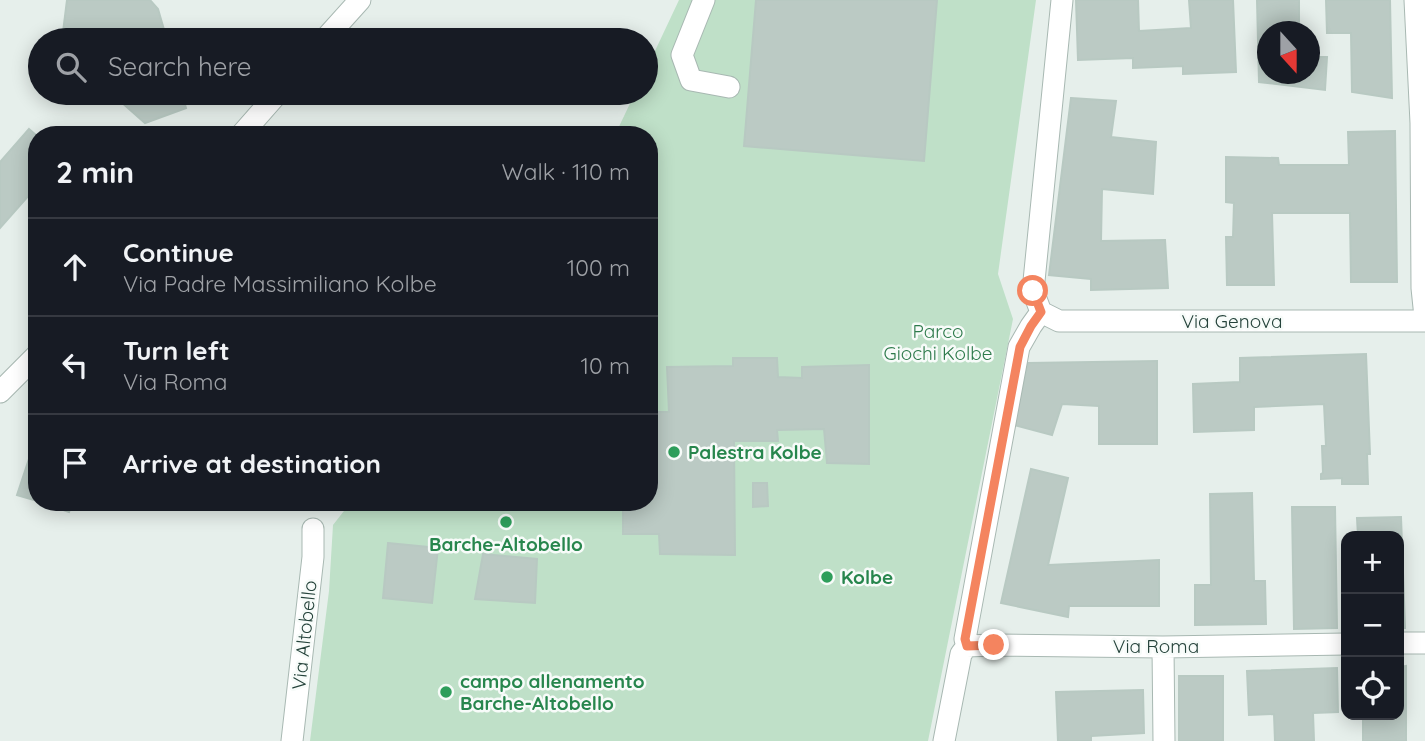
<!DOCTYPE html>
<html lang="en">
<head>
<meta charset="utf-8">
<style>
	:root { --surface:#171b24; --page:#242831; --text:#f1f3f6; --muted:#9ea1a6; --line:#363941 }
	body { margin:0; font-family:Quicksand,sans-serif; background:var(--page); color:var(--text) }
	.controls { position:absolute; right:21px; bottom:21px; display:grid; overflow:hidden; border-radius:14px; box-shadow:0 4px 18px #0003 }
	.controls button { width:63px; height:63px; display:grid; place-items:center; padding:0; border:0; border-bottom:2px solid var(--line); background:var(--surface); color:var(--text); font:35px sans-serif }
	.compass { position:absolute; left:1257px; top:21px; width:63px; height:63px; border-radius:50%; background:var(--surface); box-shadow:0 4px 18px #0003; rotate:159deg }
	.stop { position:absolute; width:21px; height:21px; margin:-16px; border:5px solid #f4845f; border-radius:50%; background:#fff }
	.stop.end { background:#f4845f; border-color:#fff; box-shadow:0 2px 7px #0008 }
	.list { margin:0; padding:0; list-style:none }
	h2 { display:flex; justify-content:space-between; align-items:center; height:91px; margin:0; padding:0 28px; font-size:30px }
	h2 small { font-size:23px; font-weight:400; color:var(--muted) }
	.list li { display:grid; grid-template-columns:46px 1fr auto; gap:21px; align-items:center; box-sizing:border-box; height:98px; padding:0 28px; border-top:2px solid var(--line) }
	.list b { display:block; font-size:26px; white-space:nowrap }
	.list p { margin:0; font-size:23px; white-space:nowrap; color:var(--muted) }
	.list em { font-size:23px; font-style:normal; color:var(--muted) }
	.icon { flex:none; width:38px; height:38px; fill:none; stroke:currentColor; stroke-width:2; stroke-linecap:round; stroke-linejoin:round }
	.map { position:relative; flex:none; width:1425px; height:741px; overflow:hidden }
	.search { position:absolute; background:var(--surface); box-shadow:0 4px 18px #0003; left:28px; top:28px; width:630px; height:77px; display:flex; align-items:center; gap:18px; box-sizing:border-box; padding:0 24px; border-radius:38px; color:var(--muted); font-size:26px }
	.panel { position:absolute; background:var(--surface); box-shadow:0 4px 18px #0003; left:28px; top:126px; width:630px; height:385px; border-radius:28px }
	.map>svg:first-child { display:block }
	.green { fill:#bfe0c8 }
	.building { fill:#bbcac4; stroke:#b8c9c2; stroke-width:2 }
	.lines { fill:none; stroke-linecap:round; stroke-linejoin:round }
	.minor-casing { stroke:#a8b8b2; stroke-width:23 }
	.minor { stroke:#fff; stroke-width:21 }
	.route { stroke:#f4845f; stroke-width:9 }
	.leisure-dot { fill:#2e9e5b; stroke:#f7fbf9; stroke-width:2.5 }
	.labels { text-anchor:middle; stroke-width:5; stroke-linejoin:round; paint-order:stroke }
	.street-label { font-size:19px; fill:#24423a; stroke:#f7fbf9 }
	.park-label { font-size:19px; fill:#2d7a4b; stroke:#f7fbf9 }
	.leisure-label { font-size:19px; font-weight:bold; fill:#27864d; stroke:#f7fbf9; text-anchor:start }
</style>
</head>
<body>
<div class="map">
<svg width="1425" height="741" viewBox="0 0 1425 741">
	<rect width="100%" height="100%" fill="#e6efeb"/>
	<!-- green -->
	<path class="green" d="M 679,0 L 1036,0 L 998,274 L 1013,319 L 928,741 L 310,741 L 329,591 L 333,525 L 351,502 L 649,502 L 649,135 L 615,135 L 635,93 L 646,93 L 646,70 Z"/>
	<!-- building -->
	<path class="building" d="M 67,0 L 150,0 L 158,9 L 167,40 L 62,40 Z
		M 756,0 L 937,0 L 924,161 L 744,146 Z
		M 1076,0 L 1138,0 L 1139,31 L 1191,28 L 1189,0 L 1233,0 L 1236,72 L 1183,74 L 1183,66 L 1133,68 L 1133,58 L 1078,60 Z
		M 1257,0 L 1299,0 L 1299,32 L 1268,32 L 1268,74 L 1310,74 L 1310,57 L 1327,57 L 1325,90 L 1259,82 Z
		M 1326,0 L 1390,0 L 1392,98 L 1352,92 L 1351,33 L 1327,33 Z
		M 111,93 L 182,93 L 186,108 L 145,123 Z
		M 1071,98 L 1116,101 L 1111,137 L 1156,142 L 1153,194 L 1102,189 L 1101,241 L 1165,240 L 1168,288 L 1091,290 L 1091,279 L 1049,275 Z
		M 29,129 L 37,136 L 37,186 L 0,228 L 0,162 Z
		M 1395,131 L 1397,282 L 1351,282 L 1350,213 L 1272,213 L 1274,285 L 1227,285 L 1226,237 L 1233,237 L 1234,203 L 1226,202 L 1226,157 L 1278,158 L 1279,165 L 1349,165 L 1348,132 Z
		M 1366,354 L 1370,454 L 1367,454 L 1368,484 L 1342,484 L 1342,478 L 1321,479 L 1321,474 L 1323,473 L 1322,446 L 1326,446 L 1324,404 L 1254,407 L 1254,430 L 1194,432 L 1193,384 L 1240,382 L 1240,358 Z
		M 733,358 L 777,358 L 778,377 L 802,378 L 802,367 L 869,365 L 869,464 L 827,463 L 824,429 L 777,430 L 778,441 L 734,441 L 735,555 L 660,554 L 659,534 L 623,534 L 623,502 L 649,502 L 649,412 L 669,412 L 667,367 L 733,366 Z
		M 1157,361 L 1157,444 L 1099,444 L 1099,406 L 1062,404 L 1052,435 L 1014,425 L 1028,363 Z
		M 32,450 L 37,451 L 37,501 L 17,495 Z
		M 1031,469 L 1068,478 L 1048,565 L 1159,560 L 1159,606 L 1069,606 L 1068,617 L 1001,603 Z
		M 753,483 L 767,483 L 768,506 L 753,507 Z
		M 1252,493 L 1254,581 L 1265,581 L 1266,624 L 1195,625 L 1195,585 L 1211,585 L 1210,494 Z
		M 40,502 L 73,502 L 69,512 Z
		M 1292,507 L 1335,507 L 1337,628 L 1294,629 Z
		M 1401,517 L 1405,628 L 1399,628 L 1399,536 L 1358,536 L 1357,518 Z
		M 388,543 L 438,548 L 432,603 L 383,598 Z
		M 483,554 L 537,559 L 535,603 L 475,599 Z
		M 1406,666 L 1406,741 L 1363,741 L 1363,715 L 1399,715 L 1399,667 Z
		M 1337,668 L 1338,712 L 1313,713 L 1314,741 L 1275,741 L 1274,714 L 1249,715 L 1247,671 Z
		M 1179,676 L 1223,676 L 1223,741 L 1179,741 Z
		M 1143,690 L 1144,733 L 1091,736 L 1091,741 L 1058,741 L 1056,692 Z"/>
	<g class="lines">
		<!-- minor casing -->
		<g class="minor-casing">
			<path id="minor" d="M 704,0 L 682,55 L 691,80 L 729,87
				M 1415,0 L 1421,123 L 1422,288 L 1425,317
				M 324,40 L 360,0
				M 241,135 L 278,93
				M 1041,312 L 1059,321 L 1425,321
				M 1041,312 L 1033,291 L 1062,0
				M 0,392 L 37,355
				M 1399,643 L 1425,643
				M 967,646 L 994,645 L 1163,647 L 1346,644
				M 1163,647 L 1164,741
				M 292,741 L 313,557 L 313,529
				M 944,741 L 961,654 L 967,646 L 965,639 L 1019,347 L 1031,326 L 1041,312"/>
		</g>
		<!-- minor -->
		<use href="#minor" class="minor"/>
	</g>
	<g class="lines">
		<!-- route -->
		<path class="route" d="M 994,645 L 967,646 L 965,639 L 1020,347 L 1031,326 L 1041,312 L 1033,291"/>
	</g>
	<!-- markers -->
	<g class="leisure-dot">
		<circle cx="674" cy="452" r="7"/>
		<circle cx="506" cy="522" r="7"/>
		<circle cx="827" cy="577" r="7"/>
		<circle cx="446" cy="692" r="7"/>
	</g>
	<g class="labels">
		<!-- street labels -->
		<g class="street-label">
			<text x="1232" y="328">Via Genova</text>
			<text transform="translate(304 635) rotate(-84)" y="7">Via Altobello</text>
			<text x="1156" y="653">Via Roma</text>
		</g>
		<!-- park labels -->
		<g class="park-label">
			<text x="938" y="338">Parco<tspan x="938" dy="22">Giochi Kolbe</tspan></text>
		</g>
		<!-- leisure labels -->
		<g class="leisure-label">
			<text x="688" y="459">Palestra Kolbe</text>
			<text x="506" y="551" text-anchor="middle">Barche-Altobello</text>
			<text x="841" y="584">Kolbe</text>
			<text x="460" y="688">campo allenamento<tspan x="460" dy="22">Barche-Altobello</tspan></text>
		</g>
	</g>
</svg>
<div class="controls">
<button>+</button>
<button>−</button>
<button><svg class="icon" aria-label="locate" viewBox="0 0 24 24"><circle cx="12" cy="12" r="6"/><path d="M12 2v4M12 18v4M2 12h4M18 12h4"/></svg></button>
</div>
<svg class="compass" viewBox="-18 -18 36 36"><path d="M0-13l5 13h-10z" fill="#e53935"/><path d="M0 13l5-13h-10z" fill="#9ea1a6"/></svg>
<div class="stop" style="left:1033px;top:291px"></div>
<div class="stop end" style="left:994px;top:645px"></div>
<div class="search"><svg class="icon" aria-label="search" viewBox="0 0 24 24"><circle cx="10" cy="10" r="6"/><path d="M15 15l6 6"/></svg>Search here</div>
<section class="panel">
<h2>2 min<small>Walk · 110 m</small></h2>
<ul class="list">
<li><svg class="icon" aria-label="ahead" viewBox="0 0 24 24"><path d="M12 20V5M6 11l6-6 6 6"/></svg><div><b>Continue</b><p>Via Padre Massimiliano Kolbe</p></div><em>100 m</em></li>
<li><svg class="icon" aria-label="left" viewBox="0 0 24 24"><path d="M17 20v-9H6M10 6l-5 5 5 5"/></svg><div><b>Turn left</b><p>Via Roma</p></div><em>10 m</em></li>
<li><svg class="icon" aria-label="arrive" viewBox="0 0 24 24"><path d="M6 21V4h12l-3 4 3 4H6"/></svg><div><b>Arrive at destination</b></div></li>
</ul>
</section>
</div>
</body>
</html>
